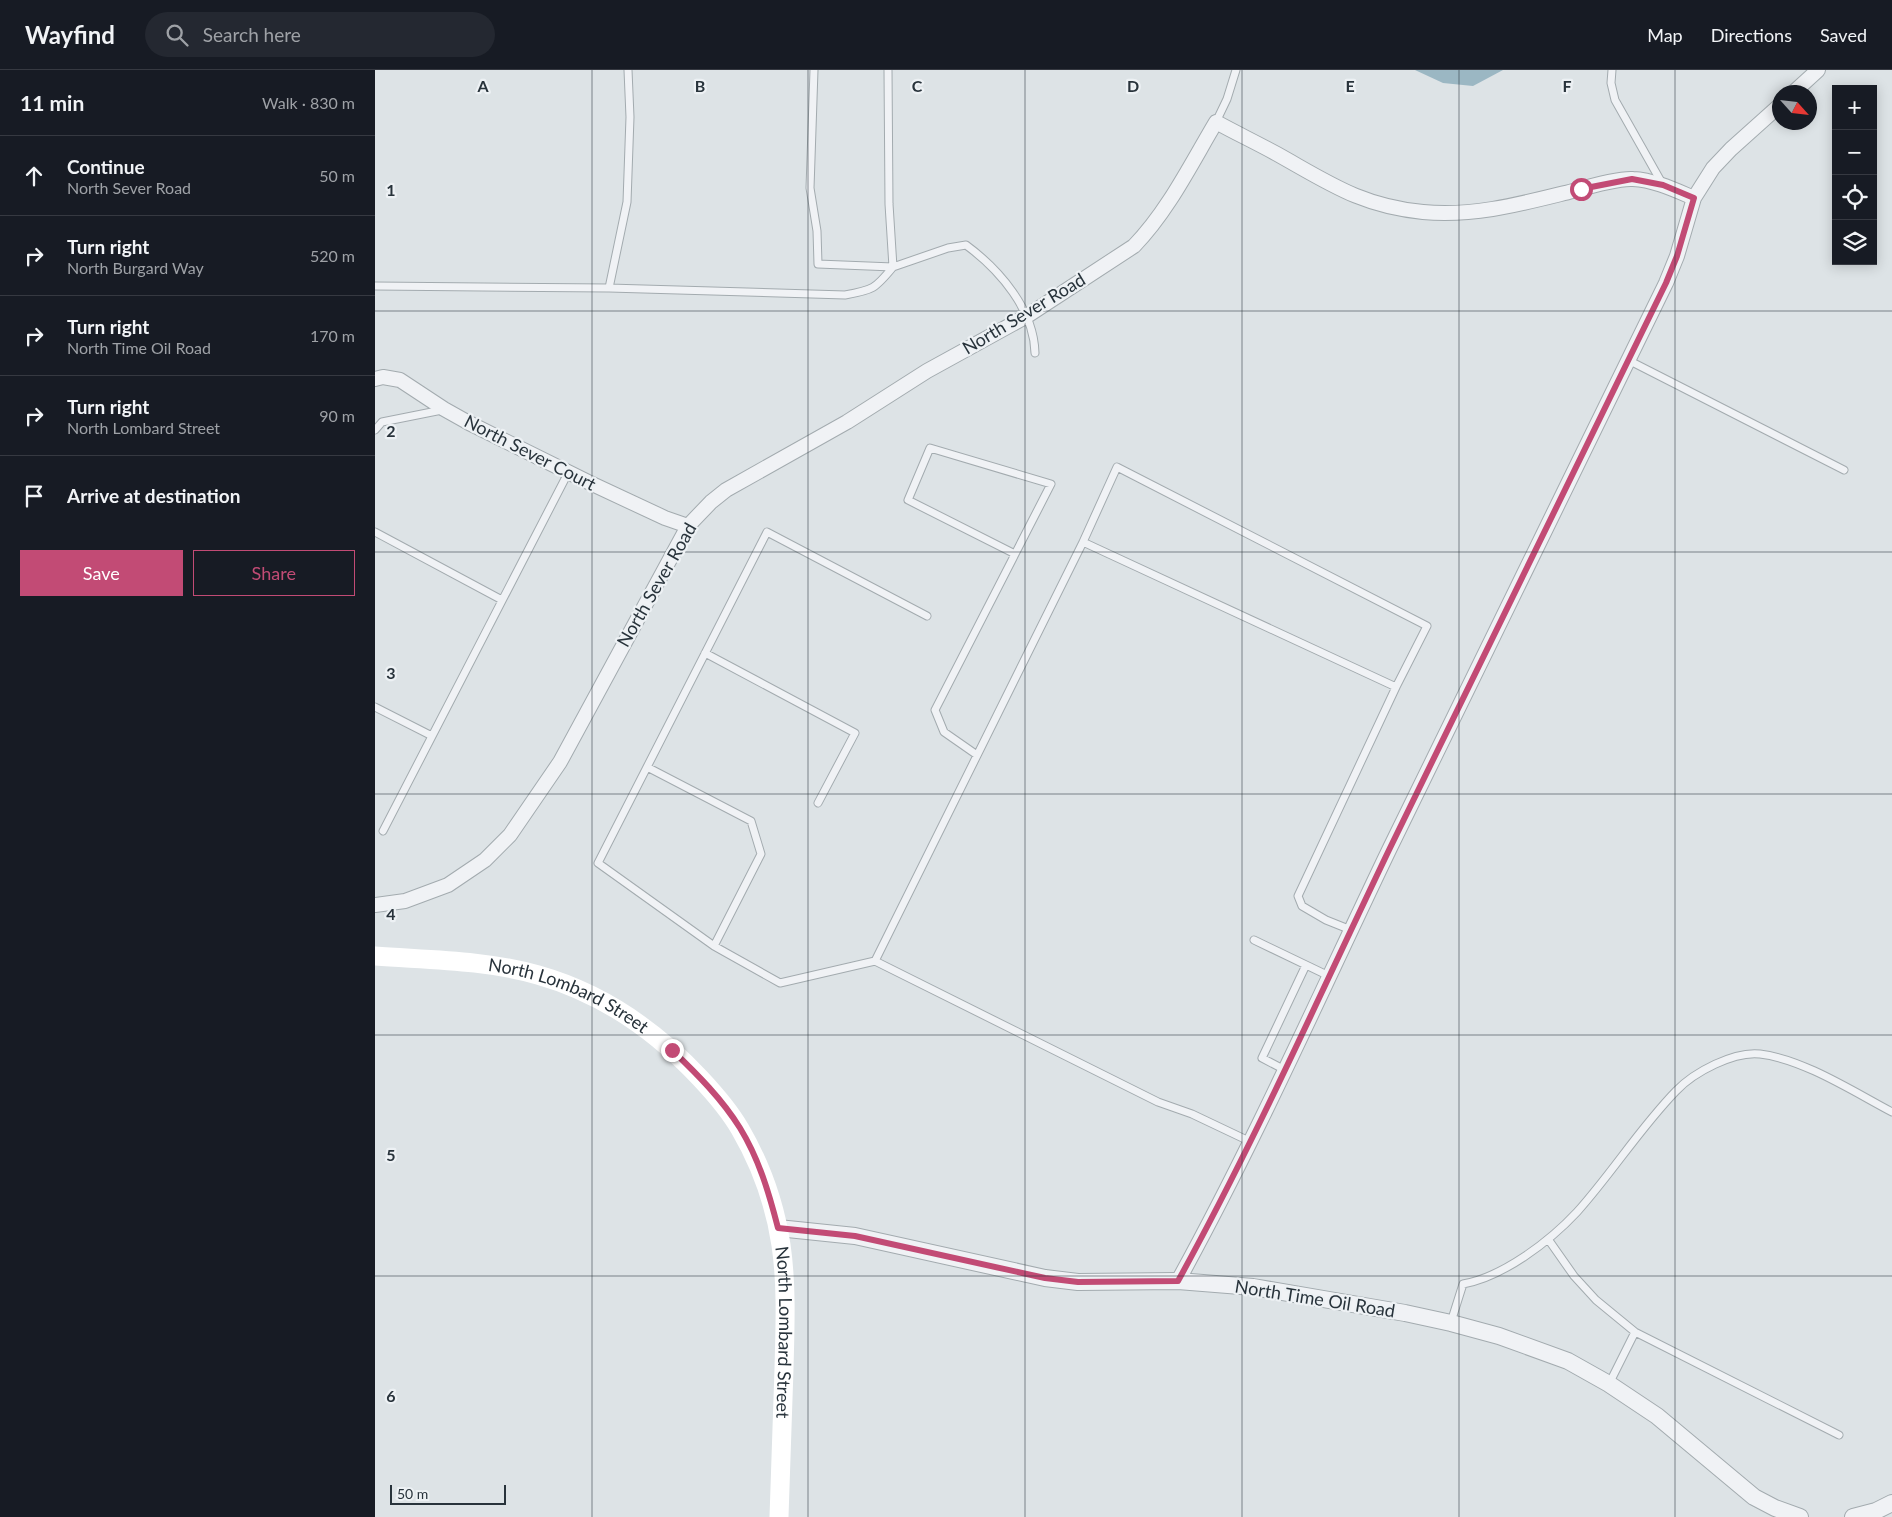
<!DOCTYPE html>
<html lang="en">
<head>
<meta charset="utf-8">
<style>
	:root { --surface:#171b24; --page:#242831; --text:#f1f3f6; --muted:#9ea1a6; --line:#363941; --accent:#c24b75 }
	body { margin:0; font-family:Lato,sans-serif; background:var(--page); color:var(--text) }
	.controls { position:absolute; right:15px; top:15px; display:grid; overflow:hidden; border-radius:0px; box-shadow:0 2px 12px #0003 }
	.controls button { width:45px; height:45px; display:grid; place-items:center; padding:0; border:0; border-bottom:1px solid var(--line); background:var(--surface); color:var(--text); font:25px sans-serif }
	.compass { position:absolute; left:1397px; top:15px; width:45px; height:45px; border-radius:50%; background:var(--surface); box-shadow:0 2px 12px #0003; rotate:117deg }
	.scale { position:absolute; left:15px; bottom:12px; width:116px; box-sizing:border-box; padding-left:5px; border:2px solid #28333b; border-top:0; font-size:14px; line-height:18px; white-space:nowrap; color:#28333b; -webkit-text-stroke:4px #edf1f4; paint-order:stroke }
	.stop { position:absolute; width:15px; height:15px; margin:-11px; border:4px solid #c24b75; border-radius:50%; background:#fff }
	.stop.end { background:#c24b75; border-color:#fff; box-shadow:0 1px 5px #0008 }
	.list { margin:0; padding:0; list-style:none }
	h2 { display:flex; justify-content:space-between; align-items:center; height:65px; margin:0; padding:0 20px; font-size:21px }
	h2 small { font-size:16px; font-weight:400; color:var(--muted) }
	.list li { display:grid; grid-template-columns:32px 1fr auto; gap:15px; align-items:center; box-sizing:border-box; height:80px; padding:0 20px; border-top:1px solid var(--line) }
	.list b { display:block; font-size:19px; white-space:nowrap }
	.list p { margin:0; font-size:16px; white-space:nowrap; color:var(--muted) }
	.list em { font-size:16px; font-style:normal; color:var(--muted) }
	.actions { display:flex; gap:10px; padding:15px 20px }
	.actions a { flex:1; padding:11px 0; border:1px solid var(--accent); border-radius:0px; text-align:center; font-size:18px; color:var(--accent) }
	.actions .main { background:var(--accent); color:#fff }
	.icon { flex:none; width:28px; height:28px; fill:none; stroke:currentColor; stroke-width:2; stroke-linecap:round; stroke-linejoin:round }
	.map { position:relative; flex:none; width:1517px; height:1447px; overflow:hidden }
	header { display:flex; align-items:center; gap:30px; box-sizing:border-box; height:70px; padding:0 25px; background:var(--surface); border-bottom:1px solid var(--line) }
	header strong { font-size:24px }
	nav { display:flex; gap:28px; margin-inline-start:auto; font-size:18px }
	.search { width:350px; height:45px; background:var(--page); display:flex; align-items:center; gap:12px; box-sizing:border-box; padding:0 18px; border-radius:28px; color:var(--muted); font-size:19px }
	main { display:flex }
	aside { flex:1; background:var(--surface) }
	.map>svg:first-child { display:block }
	.water { fill:#9bb7c3 }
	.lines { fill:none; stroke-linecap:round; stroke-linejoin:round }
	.service-casing { stroke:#a3abaf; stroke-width:9 }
	.minor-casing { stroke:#a3abaf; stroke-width:16 }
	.tertiary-casing { stroke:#a3abaf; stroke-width:18 }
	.service { stroke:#f0f2f5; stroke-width:7 }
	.minor { stroke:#f0f2f5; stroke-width:14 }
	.tertiary { stroke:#f0f2f5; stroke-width:16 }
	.secondary { stroke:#fff; stroke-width:19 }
	.route { stroke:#c24b75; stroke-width:6 }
	.grid { fill:none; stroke:#28333b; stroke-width:1; stroke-opacity:0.55 }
	.labels { text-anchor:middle; stroke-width:4.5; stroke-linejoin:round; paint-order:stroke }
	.street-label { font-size:18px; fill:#28333b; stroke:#edf1f4 }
	.grid-label { font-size:16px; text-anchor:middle; font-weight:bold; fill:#28333b; stroke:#edf1f4; stroke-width:4.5; stroke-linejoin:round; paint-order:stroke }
</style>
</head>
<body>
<header>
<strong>Wayfind</strong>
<div class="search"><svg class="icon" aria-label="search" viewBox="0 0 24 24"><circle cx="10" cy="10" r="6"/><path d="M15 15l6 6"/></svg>Search here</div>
<nav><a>Map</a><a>Directions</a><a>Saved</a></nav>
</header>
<main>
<aside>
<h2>11 min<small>Walk · 830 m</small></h2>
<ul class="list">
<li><svg class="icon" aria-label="ahead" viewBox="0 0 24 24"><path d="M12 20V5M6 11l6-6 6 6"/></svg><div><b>Continue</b><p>North Sever Road</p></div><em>50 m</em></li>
<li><svg class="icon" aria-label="right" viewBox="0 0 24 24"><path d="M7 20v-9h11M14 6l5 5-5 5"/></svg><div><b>Turn right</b><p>North Burgard Way</p></div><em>520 m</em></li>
<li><svg class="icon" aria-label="right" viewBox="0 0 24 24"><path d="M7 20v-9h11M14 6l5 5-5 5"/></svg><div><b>Turn right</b><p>North Time Oil Road</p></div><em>170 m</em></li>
<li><svg class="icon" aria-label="right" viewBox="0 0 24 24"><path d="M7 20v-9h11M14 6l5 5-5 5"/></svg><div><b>Turn right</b><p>North Lombard Street</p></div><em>90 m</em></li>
<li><svg class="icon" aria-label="arrive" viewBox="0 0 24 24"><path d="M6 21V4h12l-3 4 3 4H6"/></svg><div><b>Arrive at destination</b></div></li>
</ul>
<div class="actions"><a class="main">Save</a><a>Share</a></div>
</aside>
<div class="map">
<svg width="1517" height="1447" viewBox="0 0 1517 1447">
	<rect width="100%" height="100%" fill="#dde3e6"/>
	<!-- water -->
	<path class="water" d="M 1040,0 L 1128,0 L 1098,16 L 1068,13 Z"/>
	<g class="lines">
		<!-- service casing -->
		<g class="service-casing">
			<path id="service" d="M 439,0 L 435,118 L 442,161 L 443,194 L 518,197 L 573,178 L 591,175 C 625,200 659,240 660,283
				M 1237,0 L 1236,13 L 1240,30 L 1288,115
				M 841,52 L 852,29 L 861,0
				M 0,216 L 234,218 L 470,225 C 498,220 500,219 518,197 L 514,134 L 513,0
				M 234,218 L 252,132 L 255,47 L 253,0
				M 1253,290 L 1469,400
				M 0,360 L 7,352 L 67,340
				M 0,462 L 127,530
				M 708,472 L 742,397 L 1052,556 L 1021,617
				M 552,546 L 392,462 L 223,793 L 339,876 L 405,913 L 500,891 L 783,1032 L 817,1044 L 876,1072
				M 330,583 L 480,663 L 443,733
				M 0,637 L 57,666
				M 602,685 L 569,662 L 560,640 L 676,414 L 555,378 L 533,430 L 640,484
				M 272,697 L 376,751 L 386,784 L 339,876
				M 8,761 L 193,403
				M 879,870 L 954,906
				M 500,891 L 708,472 L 1021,617 L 923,826 L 927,836 L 951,850 L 976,860
				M 910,1000 L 887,988 L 931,895
				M 1173,1169 L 1199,1206 L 1221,1230 L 1260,1262 L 1464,1365
				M 1076,1252 L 1088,1214 C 1128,1207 1175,1171 1202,1142 C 1237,1103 1265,1058 1301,1021 C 1319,1002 1359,981 1385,984 C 1428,989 1479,1022 1517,1042
				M 1234,1314 L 1260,1262"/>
		</g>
		<!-- minor casing -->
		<g class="minor-casing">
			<path id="minor" d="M 1419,22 L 1443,0
				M 0,309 L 8,307 L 25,310 L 69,339 L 94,353 L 213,412 L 290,448 L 313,456
				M 0,835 L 30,831 L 73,815 L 110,790 L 135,765 L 185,692 L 313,456 L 336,432 L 351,420 L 472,352 L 552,301 L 652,246 L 759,176 C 793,141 816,94 841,52 C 861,63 882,73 902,84 C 954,113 986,136 1048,142 C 1100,147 1149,133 1198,121 C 1212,117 1246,108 1258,109 C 1279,110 1300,120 1319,128 L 1338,98 L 1356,79 L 1404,36
				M 803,1211 C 880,1071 945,924 1014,780 C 1105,590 1198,401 1291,213 L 1302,186 L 1319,128"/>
		</g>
		<!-- tertiary casing -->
		<g class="tertiary-casing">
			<path id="tertiary" d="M 403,1158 L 480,1166 L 670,1208 L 703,1212 L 803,1211 L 878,1217 L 1030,1243 L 1076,1253 L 1124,1266 L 1193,1291 L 1234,1314 L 1282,1346 L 1379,1427 L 1400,1438 L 1425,1447
				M 1478,1447 L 1501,1441 L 1517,1433"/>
		</g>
		<!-- service -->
		<use href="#service" class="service"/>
		<!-- minor -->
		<use href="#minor" class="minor"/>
		<!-- tertiary -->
		<use href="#tertiary" class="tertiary"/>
		<!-- secondary -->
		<path class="secondary" id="s1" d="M 0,886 C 54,890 111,890 163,905 C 227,923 280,960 325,1008 C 340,1024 354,1040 365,1059 C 386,1095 400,1135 406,1175 C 412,1216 410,1258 409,1299 C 407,1348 406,1398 404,1447"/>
	</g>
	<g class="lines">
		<!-- route -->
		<path class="route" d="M 297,980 C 322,1004 347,1029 365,1058 C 384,1089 394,1123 403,1158 L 480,1166 L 670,1208 L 703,1212 L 803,1211 C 880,1071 945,924 1014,780 C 1105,590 1198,401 1291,213 L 1302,186 L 1319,128 L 1288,115 L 1257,109 L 1206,119"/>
	</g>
	<!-- grid -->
	<path class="grid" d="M 217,0 L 217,1447M 433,0 L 433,1447M 650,0 L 650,1447M 867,0 L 867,1447M 1084,0 L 1084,1447M 1300,0 L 1300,1447M 0,241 L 1517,241M 0,482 L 1517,482M 0,724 L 1517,724M 0,965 L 1517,965M 0,1206 L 1517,1206"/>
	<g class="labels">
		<!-- street labels -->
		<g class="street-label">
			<text transform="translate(649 244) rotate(-31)" y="6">North Sever Road</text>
			<text transform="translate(155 383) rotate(27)" y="6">North Sever Court</text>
			<text transform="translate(282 515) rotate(-60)" y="6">North Sever Road</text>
			<text dy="6" stroke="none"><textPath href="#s1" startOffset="200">North Lombard Street</textPath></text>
			<text transform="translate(940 1229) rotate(9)" y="6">North Time Oil Road</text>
			<text dy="6" stroke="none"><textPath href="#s1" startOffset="635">North Lombard Street</textPath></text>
		</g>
	</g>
	<g class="grid-label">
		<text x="108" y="22">A</text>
		<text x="325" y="22">B</text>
		<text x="542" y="22">C</text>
		<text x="758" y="22">D</text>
		<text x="975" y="22">E</text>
		<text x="1192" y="22">F</text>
		<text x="16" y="126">1</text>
		<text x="16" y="367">2</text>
		<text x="16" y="609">3</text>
		<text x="16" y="850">4</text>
		<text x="16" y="1091">5</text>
		<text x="16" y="1332">6</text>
	</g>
</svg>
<div class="controls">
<button>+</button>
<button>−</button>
<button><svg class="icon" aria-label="locate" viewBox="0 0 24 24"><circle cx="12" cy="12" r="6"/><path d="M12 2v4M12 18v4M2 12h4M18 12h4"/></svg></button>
<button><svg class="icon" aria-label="layers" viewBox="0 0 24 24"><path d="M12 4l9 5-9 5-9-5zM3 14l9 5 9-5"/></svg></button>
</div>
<svg class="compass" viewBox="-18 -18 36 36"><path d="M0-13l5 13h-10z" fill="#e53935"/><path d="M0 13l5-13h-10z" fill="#9ea1a6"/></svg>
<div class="scale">50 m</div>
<div class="stop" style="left:1206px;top:119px"></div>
<div class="stop end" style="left:297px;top:980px"></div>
</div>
</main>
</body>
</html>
